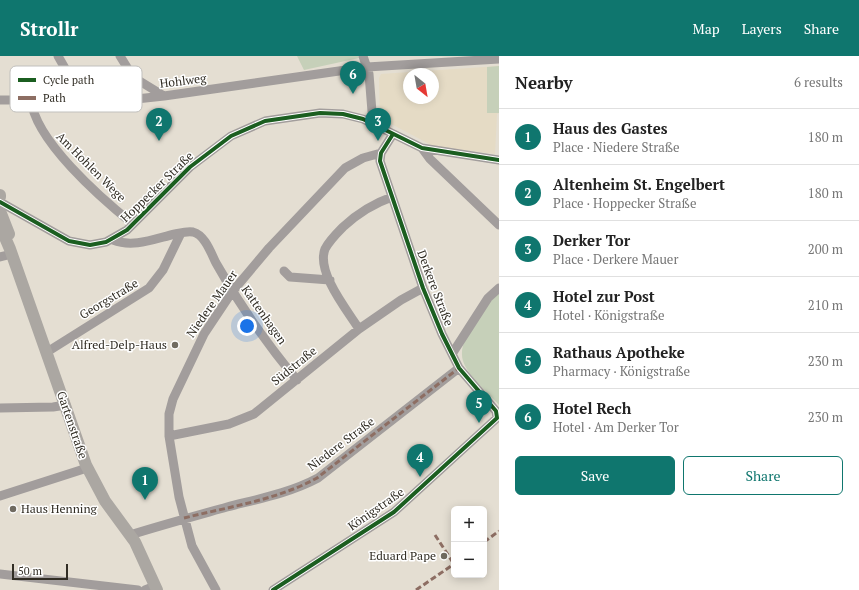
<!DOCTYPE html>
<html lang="en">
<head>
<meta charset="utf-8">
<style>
	:root { --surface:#fff; --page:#f2f2f2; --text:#222; --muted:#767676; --line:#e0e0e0; --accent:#0f766e }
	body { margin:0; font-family:"PT Serif",serif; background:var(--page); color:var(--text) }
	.controls { position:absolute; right:12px; bottom:12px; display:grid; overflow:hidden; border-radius:6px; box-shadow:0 2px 10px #0003 }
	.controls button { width:36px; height:36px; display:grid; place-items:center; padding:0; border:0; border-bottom:1px solid var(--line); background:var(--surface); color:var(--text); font:20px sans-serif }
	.compass { position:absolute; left:403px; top:12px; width:36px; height:36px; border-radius:50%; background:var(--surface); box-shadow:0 2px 10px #0003; rotate:149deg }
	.scale { position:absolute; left:12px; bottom:10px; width:56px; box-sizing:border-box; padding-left:4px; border:2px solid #312d24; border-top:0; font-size:11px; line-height:14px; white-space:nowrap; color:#312d24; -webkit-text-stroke:3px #fff; paint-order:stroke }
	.you { position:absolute; left:247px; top:270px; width:14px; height:14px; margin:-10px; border:3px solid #fff; border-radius:50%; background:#1a73e8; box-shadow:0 0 0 6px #1a73e833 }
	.badge { display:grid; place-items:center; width:26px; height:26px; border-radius:50%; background:var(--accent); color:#fff; font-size:13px; font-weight:700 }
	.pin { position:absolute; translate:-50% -33px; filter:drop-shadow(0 1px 2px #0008) }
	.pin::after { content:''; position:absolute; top:21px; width:14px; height:12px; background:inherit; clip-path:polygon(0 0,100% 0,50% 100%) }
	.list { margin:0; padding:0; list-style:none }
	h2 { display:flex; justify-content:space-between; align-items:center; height:52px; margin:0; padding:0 16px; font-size:17px }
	h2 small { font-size:13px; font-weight:400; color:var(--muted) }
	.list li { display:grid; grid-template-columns:26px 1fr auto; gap:12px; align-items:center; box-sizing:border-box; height:56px; padding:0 16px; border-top:1px solid var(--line) }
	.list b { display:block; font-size:15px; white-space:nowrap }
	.list p { margin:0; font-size:13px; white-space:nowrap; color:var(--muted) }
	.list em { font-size:13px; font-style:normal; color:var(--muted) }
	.actions { display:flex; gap:8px; padding:12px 16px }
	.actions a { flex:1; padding:9px 0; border:1px solid var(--accent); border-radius:6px; text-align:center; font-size:14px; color:var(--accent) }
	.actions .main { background:var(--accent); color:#fff }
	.map { position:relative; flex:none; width:499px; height:534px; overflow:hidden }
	header { display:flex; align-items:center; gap:24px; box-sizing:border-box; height:56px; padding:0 20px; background:var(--accent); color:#fff }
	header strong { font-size:19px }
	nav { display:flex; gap:22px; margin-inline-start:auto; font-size:14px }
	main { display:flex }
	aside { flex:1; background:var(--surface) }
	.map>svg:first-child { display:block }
	.built { fill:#e5dbc5; fill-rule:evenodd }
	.green { fill:#c6d0b9 }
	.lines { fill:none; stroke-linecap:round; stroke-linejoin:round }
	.street { stroke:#a29d9c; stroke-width:9 }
	.secondary { stroke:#aba7a2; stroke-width:12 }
	.quiet { stroke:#8d6e63; stroke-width:3; stroke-dasharray:6 3; stroke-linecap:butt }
	.cycleway-casing { stroke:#fff; stroke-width:6 }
	.cycleway { stroke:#1b5e20; stroke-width:4 }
	.poi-dot { fill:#706b61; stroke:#fff; stroke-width:1.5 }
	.labels { text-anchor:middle; stroke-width:3; stroke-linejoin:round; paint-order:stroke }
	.street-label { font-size:12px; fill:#312d24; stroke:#fff }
	.poi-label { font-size:12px; fill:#312d24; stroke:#fff; text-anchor:end }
	.key { fill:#fff; stroke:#c1c0bd; stroke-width:1 }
	.key-label { font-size:11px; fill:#312d24 }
</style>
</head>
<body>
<header>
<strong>Strollr</strong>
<nav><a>Map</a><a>Layers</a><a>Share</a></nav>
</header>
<main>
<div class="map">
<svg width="499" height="534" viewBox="0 0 499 534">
	<rect width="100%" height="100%" fill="#e4ded2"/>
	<!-- built -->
	<path class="built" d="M 499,10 L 499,57 L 497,58 L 495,98 L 433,90 L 380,62 L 379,22 L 381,18 ZM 409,18 L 433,18 L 433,42 L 409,42 Z"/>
	<!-- green -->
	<path class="green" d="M 297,0 L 358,0 L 359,2 L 304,14 Z
		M 499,10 L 499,57 L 487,57 L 487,11 Z
		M 499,236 L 499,349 C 488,336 469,322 463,305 C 456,283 485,252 499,236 Z"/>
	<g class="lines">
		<!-- street -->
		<path class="street" d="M 58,0 L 83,44
			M 120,0 L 133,21 L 164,40
			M 363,0 L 369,18 L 373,68
			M 31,43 C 34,84 102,143 133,168
			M 0,44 L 127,44 L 164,40 L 367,11 L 499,3
			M 422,92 L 430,103 L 499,169
			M 0,146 L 69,185 L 90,189 L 106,186 L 127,174 L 190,111 L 231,80 L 265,65 L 320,57 L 343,58 L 363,63 L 422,92 L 499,104
			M 113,184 C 133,192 154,183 175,178 C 180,177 187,175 193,176 C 205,179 211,197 216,207 C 239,248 267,288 297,324
			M 0,201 L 12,198
			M 284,215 L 290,221 L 330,224
			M 359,273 C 347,254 316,216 325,193 C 329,185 337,177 343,171 C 358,157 372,148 392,141
			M 47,296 L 149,232 L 163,214 L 181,177
			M 452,298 L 488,242 L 499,232
			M 0,352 L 53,351 L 66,349
			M 169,380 L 229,368 L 254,358 L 359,273 L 401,244 L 423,232
			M 0,440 L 87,412
			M 130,479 C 162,469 195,460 227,451 C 258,443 290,437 318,422 L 459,312
			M 0,518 L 138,534
			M 145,534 L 155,530
			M 216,534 L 192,490 L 179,441 L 169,380 L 169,358 L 173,343 L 204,278 L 232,236 L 269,192 L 345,112 L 363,102 L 381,97
			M 273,534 L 394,456 L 497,362 L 496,355 L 459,312 L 442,278 L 423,232 L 380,105 L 381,97 L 393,78"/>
		<!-- secondary -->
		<path class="secondary" d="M 0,139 L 0,141
			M 0,155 L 9,178
			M 0,170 L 10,193 L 86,409 L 105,445 L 135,486 L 157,534"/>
		<!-- quiet -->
		<path class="quiet" d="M 184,462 C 228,451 277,444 317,422 L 459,312
			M 435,479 L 454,508
			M 484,486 L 499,475
			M 416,534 L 454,508"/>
		<!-- cycleway casing -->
		<g class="cycleway-casing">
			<path id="cycleway" d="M 0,146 L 69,185 L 90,189 L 106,186 L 127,174 L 190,111 L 231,80 L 265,65 L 320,57 L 343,58 L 363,63 L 422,92 L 499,104
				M 273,534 L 394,456 L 497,362 L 496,355 L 459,312 L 442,278 L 423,232 L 380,105 L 381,97 L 393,78"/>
		</g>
		<!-- cycleway -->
		<use href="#cycleway" class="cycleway"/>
	</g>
	<!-- markers -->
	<g class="poi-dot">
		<circle cx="175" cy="289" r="4"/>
		<circle cx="13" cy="453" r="4"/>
		<circle cx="444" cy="500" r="4"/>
	</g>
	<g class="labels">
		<!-- street labels -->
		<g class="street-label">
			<text transform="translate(183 25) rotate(-7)" y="4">Hohlweg</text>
			<text transform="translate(91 111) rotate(45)" y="4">Am Hohlen Wege</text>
			<text transform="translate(157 131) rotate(-44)" y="4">Hoppecker Straße</text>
			<text transform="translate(435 232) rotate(69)" y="4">Derkere Straße</text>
			<text transform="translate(109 243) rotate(-31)" y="4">Georgstraße</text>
			<text transform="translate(212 248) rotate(-55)" y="4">Niedere Mauer</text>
			<text transform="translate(264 259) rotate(55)" y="4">Kattenhagen</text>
			<text transform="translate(294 310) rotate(-39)" y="4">Südstraße</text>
			<text transform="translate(72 369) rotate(71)" y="4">Gartenstraße</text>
			<text transform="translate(341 388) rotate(-37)" y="4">Niedere Straße</text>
			<text transform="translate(376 453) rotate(-35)" y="4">Königstraße</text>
		</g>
		<!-- poi labels -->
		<g class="poi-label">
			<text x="167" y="293">Alfred-Delp-Haus</text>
			<text x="21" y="457" text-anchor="start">Haus Henning</text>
			<text x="436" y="504">Eduard Pape</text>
		</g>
	</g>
	<!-- legend -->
	<rect x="10" y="10" width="132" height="46" rx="6" class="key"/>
	<rect x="18" y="22" width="18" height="4" fill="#1b5e20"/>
	<rect x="18" y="40" width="18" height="4" fill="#8d6e63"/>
	<g class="key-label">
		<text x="43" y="28">Cycle path</text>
		<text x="43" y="46">Path</text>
	</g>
</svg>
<div class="controls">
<button>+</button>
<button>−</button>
</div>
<svg class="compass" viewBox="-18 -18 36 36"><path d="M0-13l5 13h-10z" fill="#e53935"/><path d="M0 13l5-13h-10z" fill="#767676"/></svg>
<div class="scale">50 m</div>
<div class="you"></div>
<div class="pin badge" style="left:145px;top:444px">1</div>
<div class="pin badge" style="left:159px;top:85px">2</div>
<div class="pin badge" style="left:378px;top:85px">3</div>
<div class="pin badge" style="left:420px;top:421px">4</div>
<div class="pin badge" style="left:479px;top:367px">5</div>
<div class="pin badge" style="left:353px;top:38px">6</div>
</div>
<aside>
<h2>Nearby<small>6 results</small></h2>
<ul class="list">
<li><span class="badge">1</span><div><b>Haus des Gastes</b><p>Place · Niedere Straße</p></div><em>180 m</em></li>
<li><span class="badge">2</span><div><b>Altenheim St. Engelbert</b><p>Place · Hoppecker Straße</p></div><em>180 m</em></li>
<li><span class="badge">3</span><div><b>Derker Tor</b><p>Place · Derkere Mauer</p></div><em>200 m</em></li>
<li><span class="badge">4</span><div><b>Hotel zur Post</b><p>Hotel · Königstraße</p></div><em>210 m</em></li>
<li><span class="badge">5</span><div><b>Rathaus Apotheke</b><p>Pharmacy · Königstraße</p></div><em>230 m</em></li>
<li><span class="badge">6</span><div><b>Hotel Rech</b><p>Hotel · Am Derker Tor</p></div><em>230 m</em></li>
</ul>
<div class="actions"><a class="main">Save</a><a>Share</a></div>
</aside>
</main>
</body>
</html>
